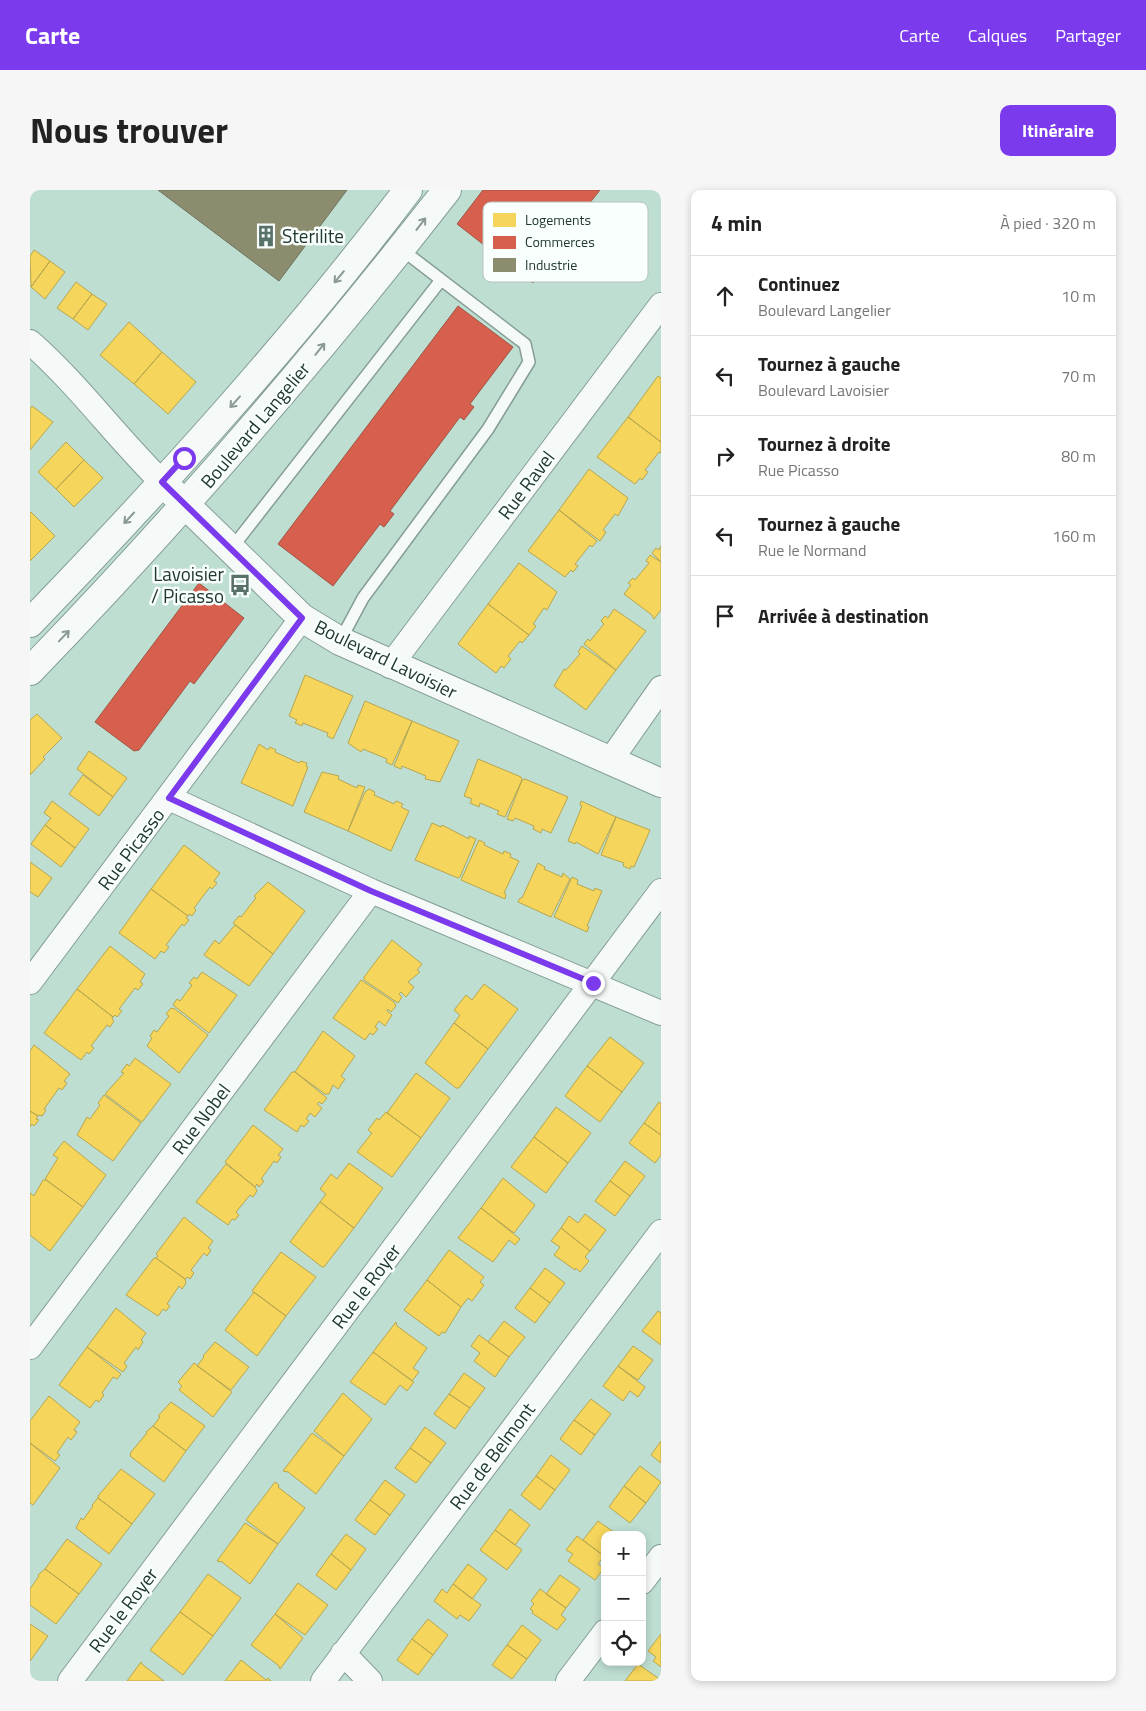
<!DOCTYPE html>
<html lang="fr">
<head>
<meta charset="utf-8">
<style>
	:root { --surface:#fff; --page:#f6f6f6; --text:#222; --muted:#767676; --line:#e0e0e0; --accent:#7c3aed }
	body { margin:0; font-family:"Titillium Web",sans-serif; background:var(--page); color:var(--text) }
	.controls { position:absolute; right:15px; bottom:15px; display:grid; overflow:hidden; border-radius:10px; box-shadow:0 2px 8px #0003 }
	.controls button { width:45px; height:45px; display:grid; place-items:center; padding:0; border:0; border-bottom:1px solid var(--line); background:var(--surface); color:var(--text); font:25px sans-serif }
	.stop { position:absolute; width:15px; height:15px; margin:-11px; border:4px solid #7c3aed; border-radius:50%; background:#fff }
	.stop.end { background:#7c3aed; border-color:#fff; box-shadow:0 1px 5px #0008 }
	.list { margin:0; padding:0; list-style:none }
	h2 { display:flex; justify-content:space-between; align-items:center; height:65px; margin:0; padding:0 20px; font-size:21px }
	h2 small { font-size:16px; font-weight:400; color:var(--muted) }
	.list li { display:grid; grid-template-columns:32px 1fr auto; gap:15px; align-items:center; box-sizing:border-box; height:80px; padding:0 20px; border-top:1px solid var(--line) }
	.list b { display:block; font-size:19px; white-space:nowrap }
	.list p { margin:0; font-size:16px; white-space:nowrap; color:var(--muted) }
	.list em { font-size:16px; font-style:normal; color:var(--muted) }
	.icon { flex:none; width:28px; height:28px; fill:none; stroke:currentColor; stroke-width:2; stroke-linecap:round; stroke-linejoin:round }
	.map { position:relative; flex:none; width:631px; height:1491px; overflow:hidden; border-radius:10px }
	header { display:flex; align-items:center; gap:30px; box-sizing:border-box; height:70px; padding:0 25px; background:var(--accent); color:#fff }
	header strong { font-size:24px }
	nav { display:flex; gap:28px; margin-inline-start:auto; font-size:18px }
	.intro { display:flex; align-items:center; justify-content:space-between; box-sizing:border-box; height:120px; padding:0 30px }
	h1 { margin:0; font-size:35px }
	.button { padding:12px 22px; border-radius:10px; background:var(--accent); color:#fff; font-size:18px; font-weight:700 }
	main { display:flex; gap:30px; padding:0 30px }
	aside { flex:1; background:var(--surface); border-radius:10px; box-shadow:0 2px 8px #0003 }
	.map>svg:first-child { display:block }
	.homes { fill:#f6d55c; stroke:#b6a64f }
	.shops { fill:#d6604d; stroke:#a05444 }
	.industry { fill:#8c8c6e; stroke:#6c735b }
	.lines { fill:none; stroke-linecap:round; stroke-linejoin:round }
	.lane-casing { stroke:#859d94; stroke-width:14 }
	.street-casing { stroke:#859d94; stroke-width:26 }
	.secondary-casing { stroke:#859d94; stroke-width:30 }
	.lane { stroke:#f5faf8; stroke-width:11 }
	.street { stroke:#f5faf8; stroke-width:24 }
	.secondary { stroke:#f5faf8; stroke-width:28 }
	.oneway { stroke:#8b9994 }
	.route { stroke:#7c3aed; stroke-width:6 }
	.labels { text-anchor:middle; stroke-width:5; stroke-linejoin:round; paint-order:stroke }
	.poi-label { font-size:19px; fill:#213830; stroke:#f9fffd; text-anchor:start }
	.street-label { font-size:19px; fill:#213830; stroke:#f9fffd }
	.key { fill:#f9fffd; stroke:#b8c3c0; stroke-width:1 }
	.key-label { font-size:14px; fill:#213830 }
</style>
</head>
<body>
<header>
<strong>Carte</strong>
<nav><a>Carte</a><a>Calques</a><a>Partager</a></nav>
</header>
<div class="intro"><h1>Nous trouver</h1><a class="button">Itinéraire</a></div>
<main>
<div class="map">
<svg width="631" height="1491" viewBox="0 0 631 1491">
	<rect width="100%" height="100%" fill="#beded2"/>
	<!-- homes -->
	<path class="homes" d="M 4,60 L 20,71 L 1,97 L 0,66 Z
		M 20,71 L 35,82 L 15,109 L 1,97 Z
		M 46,92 L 62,104 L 43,129 L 27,118 Z
		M 62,104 L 77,114 L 58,140 L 43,129 Z
		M 99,132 L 132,162 L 104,194 L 70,165 Z
		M 132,162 L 166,192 L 138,224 L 104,194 Z
		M 628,186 L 631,188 L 631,252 L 598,227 Z
		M 2,216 L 23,232 L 0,260 L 0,219 Z
		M 598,227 L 631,252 L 631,263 L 629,262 L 615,280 L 618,282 L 612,290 L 610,288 L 605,294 L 567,267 Z
		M 36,252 L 54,270 L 26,299 L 8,282 Z
		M 54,270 L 73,288 L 44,317 L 26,299 Z
		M 559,279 L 598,308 L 588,326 L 585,324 L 573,340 L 576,342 L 570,351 L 529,320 Z
		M 529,320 L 567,351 L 562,357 L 560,355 L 545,374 L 548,376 L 543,382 L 541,380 L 535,387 L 498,361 Z
		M 1,322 L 25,346 L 0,371 L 0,323 Z
		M 631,356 L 631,372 L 622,363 L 626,358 L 629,360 Z
		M 620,365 L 631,372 L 631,420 L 624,429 L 622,425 L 594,404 L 601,395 L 598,393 L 603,388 L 605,390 L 619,373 L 616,371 Z
		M 489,373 L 527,402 L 517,420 L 514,418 L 503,434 L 506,436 L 499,445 L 458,414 Z
		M 458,414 L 499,445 L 492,453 L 490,451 L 478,466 L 481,469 L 474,478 L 471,476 L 466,483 L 428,454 Z
		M 584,419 L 616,441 L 586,480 L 554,454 L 558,449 L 560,451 L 574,434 L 571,431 L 575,426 L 578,428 Z
		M 552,456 L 586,480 L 556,520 L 524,496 L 534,479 L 536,480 L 550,464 L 548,462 Z
		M 275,485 L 323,506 L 303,549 L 297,546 L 298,543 L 273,533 L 272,536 L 265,533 L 267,530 L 259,526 Z
		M 335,511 L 382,531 L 362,575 L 356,572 L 357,569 L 333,559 L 331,562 L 318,553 Z
		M 7,524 L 32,548 L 13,567 L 15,569 L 0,585 L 0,530 Z
		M 382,531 L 429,551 L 410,592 L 395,589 L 396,586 L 372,576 L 371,579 L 364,576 Z
		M 229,554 L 238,560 L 240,557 L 246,560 L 245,562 L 269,573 L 271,571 L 277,573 L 276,576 L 278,577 L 263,616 L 211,593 Z
		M 59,561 L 97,588 L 83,607 L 47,579 Z
		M 448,569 L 491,587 L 492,590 L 475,627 L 467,624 L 469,621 L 450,613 L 449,617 L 440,613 L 442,609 L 434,606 Z
		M 292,582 L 309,586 L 308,589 L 327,598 L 328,595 L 335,597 L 318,641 L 274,622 Z
		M 53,585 L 83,607 L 69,626 L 39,604 Z
		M 495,589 L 538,607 L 521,643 L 512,639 L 511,643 L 503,639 L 504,636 L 485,628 L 483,631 L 477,629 L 492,590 Z
		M 339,599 L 345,602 L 344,605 L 364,614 L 366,611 L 373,614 L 371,617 L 379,621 L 361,661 L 318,641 L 335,602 Z
		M 22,611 L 59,639 L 45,658 L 15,635 L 21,628 L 14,623 Z
		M 551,611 L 586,627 L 568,664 L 546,652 L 545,654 L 538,651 L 552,616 L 550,615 Z
		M 586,627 L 620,640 L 604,677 L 601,676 L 600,679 L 593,676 L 594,673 L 571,665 Z
		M 402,633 L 411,637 L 412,635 L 439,649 L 439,646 L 446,649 L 430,687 L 428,688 L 385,670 Z
		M 15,635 L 45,658 L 31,677 L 1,654 Z
		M 449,650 L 455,653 L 454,655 L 473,664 L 474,661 L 481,664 L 480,667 L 489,671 L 474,703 L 476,704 L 475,709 L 431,690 Z
		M 154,655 L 190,683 L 184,691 L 187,693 L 182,699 L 180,697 L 164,718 L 166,720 L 162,726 L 159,724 L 158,726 L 121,699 Z
		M 0,672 L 22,688 L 8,707 L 0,702 Z
		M 508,673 L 515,677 L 514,679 L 532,687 L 533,683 L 540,689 L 521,727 L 488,712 L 490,708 L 492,708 Z
		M 542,687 L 548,690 L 547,694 L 564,701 L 565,698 L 572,701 L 557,736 L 559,737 L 557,742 L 524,727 Z
		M 238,692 L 275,721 L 243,764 L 203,733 L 209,726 L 211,727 L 226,708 L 224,706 Z
		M 121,699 L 158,726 L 156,728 L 159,730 L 154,736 L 152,734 L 136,755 L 139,757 L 134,763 L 131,761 L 125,769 L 89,743 Z
		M 205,735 L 243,764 L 219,796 L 174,765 L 185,750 L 189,754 Z
		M 362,750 L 392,774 L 387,780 L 390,782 L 378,792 L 384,797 L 376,807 L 371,802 L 369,804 L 372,807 L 368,813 L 334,790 L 334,787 Z
		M 80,756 L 115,784 L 110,792 L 113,794 L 108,800 L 105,798 L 89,819 L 92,821 L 87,827 L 85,825 L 83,827 L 47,799 Z
		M 172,782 L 207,805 L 179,843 L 143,815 L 147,809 L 150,811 L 162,795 L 159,793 L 164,787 L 167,789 Z
		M 331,790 L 364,812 L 366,816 L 361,822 L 358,819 L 357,821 L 362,825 L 355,836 L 349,831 L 345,837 L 348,839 L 343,845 L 340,843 L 335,850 L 303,828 Z
		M 454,794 L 488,819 L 458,859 L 424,833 L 430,825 L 424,820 L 436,805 L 442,810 Z
		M 47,799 L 83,827 L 82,829 L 84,831 L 80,837 L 77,835 L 61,856 L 64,858 L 59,864 L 57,862 L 51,870 L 14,843 Z
		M 141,818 L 145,819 L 178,845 L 149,883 L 117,856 L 122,848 L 120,846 L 124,840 L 127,842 L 139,826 L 136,824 Z
		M 424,833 L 458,859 L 429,898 L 426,898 L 395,873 Z
		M 293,841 L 325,866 L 311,886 L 315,889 L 308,899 L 303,895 L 299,904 L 295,904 L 265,882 Z
		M 580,847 L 614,873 L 592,902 L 557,876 Z
		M 4,855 L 40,884 L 34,891 L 37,893 L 32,900 L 29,898 L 14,919 L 16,920 L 12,926 L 9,925 L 8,926 L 0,921 L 0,861 Z
		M 105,868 L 141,894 L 112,932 L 75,904 L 94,883 L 91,882 L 97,874 L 99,876 Z
		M 557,876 L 592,902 L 570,932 L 535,906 Z
		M 262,882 L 265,882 L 297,908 L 292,914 L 289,912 L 287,914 L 292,918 L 285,927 L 280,923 L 276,929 L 279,931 L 274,937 L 271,935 L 267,942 L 234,920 Z
		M 386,883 L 420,908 L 391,948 L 357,923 Z
		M 74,905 L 111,933 L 83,971 L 47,945 L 57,927 L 60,929 L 70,915 L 68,913 Z
		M 629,912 L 631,914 L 631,945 L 614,933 Z
		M 526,917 L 561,943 L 538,973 L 504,947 Z
		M 0,921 L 8,926 L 6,929 L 9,930 L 4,936 L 2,934 L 0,937 Z
		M 356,922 L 391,948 L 362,987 L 327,962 L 342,943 L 338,940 L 347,928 L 349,930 Z
		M 614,933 L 631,945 L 631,965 L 625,973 L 599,953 Z
		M 223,935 L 253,959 L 248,965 L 251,967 L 247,973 L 244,971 L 231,989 L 234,991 L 229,997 L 227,994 L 225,997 L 195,972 Z
		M 504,947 L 538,973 L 516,1003 L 481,977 Z
		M 34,951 L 76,985 L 53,1017 L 15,989 L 28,968 L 23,965 Z
		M 595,971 L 615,986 L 600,1006 L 580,991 Z
		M 319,973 L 353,998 L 324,1038 L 290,1012 L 296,1004 L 290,999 L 301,984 L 307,989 Z
		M 196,974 L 225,997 L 227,1001 L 223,1007 L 220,1005 L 206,1022 L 209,1025 L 205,1030 L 202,1029 L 198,1035 L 166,1012 Z
		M 473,988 L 505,1015 L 484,1043 L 451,1018 Z
		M 13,990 L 16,990 L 53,1017 L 20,1061 L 0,1045 L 0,1003 L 4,1006 Z
		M 580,991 L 600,1006 L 585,1026 L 565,1011 Z
		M 290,1012 L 324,1038 L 294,1077 L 292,1077 L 260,1052 Z
		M 451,1018 L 490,1049 L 485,1055 L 479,1050 L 463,1072 L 428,1048 Z
		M 555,1024 L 576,1040 L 560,1061 L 531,1038 L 539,1026 L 548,1033 Z
		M 154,1027 L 183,1051 L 178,1058 L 181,1060 L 177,1066 L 174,1063 L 161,1080 L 164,1083 L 160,1089 L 158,1087 L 155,1089 L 126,1068 L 128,1066 L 126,1064 Z
		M 531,1038 L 560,1061 L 555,1067 L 559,1071 L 550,1082 L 546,1078 L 545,1080 L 524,1065 L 530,1057 L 521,1051 Z
		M 419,1060 L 454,1087 L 450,1092 L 454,1095 L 442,1111 L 438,1108 L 431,1117 L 397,1090 Z
		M 251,1062 L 286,1087 L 256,1126 L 222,1101 Z
		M 124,1068 L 126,1068 L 155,1089 L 156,1093 L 152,1099 L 149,1096 L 137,1114 L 140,1116 L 136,1121 L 133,1119 L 128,1126 L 96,1105 Z
		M 515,1078 L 535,1093 L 520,1113 L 500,1098 Z
		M 397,1090 L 431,1117 L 415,1143 L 412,1142 L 409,1146 L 374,1120 Z
		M 500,1098 L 520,1113 L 505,1133 L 485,1118 Z
		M 224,1102 L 256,1126 L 227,1166 L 195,1140 Z
		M 86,1118 L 116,1143 L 111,1150 L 113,1152 L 108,1160 L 106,1157 L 94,1173 L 97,1176 L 93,1182 L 57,1157 Z
		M 628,1121 L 631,1123 L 631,1155 L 612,1141 Z
		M 474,1131 L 495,1147 L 479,1167 L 458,1152 Z
		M 366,1132 L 367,1136 L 397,1158 L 383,1178 L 389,1182 L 382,1191 L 343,1162 Z
		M 449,1145 L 479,1167 L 465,1187 L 444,1171 L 450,1163 L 441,1156 Z
		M 185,1152 L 219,1177 L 201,1200 L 167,1176 L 174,1167 L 173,1166 Z
		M 603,1156 L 623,1170 L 608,1190 L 588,1176 Z
		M 57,1157 L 91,1184 L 87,1189 L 83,1187 L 72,1203 L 74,1205 L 69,1212 L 66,1210 L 60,1218 L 29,1195 Z
		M 343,1162 L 384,1192 L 377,1201 L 370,1195 L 355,1215 L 320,1192 Z
		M 164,1173 L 202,1202 L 183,1227 L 149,1200 L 152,1196 L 148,1192 Z
		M 588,1176 L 615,1197 L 608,1207 L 600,1201 L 593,1211 L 573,1196 Z
		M 434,1183 L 455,1198 L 440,1218 L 419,1204 Z
		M 313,1203 L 342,1229 L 314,1266 L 284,1241 Z
		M 419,1204 L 440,1218 L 425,1239 L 404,1224 Z
		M 19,1206 L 50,1232 L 44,1240 L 47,1242 L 41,1250 L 38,1247 L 27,1263 L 30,1265 L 25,1271 L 0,1253 L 0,1231 Z
		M 561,1209 L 581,1224 L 565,1245 L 544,1230 Z
		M 141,1212 L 175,1236 L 156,1261 L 123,1236 L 130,1227 L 128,1226 Z
		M 544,1230 L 565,1245 L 551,1265 L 530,1249 Z
		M 123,1236 L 156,1261 L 134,1292 L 100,1266 L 101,1262 L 117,1243 L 116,1242 Z
		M 395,1237 L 416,1253 L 401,1273 L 380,1258 Z
		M 282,1243 L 314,1266 L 286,1304 L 258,1282 L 253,1281 Z
		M 631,1251 L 631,1273 L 621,1265 Z
		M 0,1253 L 30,1278 L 3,1315 L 0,1313 Z
		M 380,1258 L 401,1273 L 386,1293 L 365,1278 Z
		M 521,1265 L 540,1280 L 525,1300 L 506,1286 Z
		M 610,1276 L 631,1292 L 616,1313 L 594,1296 Z
		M 91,1279 L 125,1304 L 102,1334 L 68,1308 L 68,1306 Z
		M 506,1286 L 525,1300 L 510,1320 L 491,1305 Z
		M 355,1290 L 375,1305 L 360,1325 L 340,1310 Z
		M 245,1292 L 249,1295 L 248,1297 L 275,1318 L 248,1354 L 216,1330 Z
		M 594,1296 L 616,1313 L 600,1333 L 579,1317 Z
		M 68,1308 L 102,1334 L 79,1364 L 46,1338 L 51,1328 L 53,1330 L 63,1316 L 62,1315 Z
		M 340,1310 L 360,1325 L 345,1345 L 325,1330 Z
		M 480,1319 L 500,1335 L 485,1355 L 465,1340 Z
		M 568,1331 L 588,1345 L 575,1345 L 574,1366 L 553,1350 Z
		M 215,1333 L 248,1354 L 220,1394 L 192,1372 L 187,1371 Z
		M 465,1340 L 492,1360 L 477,1380 L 450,1360 Z
		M 316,1344 L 336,1359 L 321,1380 L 301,1364 Z
		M 547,1346 L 574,1366 L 568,1374 L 574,1378 L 565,1390 L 538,1371 L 543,1364 L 536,1360 Z
		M 37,1349 L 72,1374 L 49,1404 L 15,1379 Z
		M 301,1364 L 321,1380 L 306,1400 L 286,1385 Z
		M 438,1374 L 457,1389 L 442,1409 L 423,1394 Z
		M 15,1379 L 49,1404 L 26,1434 L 0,1415 L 0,1399 L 9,1386 L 8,1385 Z
		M 178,1384 L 211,1408 L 183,1446 L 150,1422 Z
		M 530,1385 L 550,1399 L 536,1418 L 516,1404 Z
		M 268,1393 L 298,1415 L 275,1445 L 245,1424 Z
		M 423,1394 L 451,1415 L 439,1431 L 430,1425 L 427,1429 L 404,1411 L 412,1399 L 417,1403 Z
		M 510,1399 L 536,1418 L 531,1425 L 536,1429 L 527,1440 L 502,1423 L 503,1421 L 500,1419 L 504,1414 L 501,1411 Z
		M 150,1422 L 183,1446 L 153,1485 L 120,1460 Z
		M 245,1424 L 273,1448 L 250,1479 L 248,1475 L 221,1455 Z
		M 398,1429 L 418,1445 L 403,1465 L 382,1449 Z
		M 0,1434 L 18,1446 L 0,1471 Z
		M 492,1435 L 511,1450 L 497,1469 L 477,1455 Z
		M 631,1444 L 631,1477 L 623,1471 L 626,1467 L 618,1461 Z
		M 382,1449 L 403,1465 L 388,1485 L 367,1470 Z
		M 477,1455 L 497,1469 L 482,1489 L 462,1475 Z
		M 211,1470 L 236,1490 L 238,1488 L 241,1491 L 195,1491 Z
		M 111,1472 L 113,1475 L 134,1491 L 97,1491 Z
		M 608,1474 L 628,1488 L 626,1491 L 595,1491 Z"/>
	<!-- shops -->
	<path class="shops" d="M 453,0 L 570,0 L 551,24 L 554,26 L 503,93 L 427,34 Z
		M 428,116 L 483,157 L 440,214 L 444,217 L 434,230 L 430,227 L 360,321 L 364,324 L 354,337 L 350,334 L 303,396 L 248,354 Z
		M 169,393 L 214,428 L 164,494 L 160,491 L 109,560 L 104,561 L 65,532 Z"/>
	<!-- industry -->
	<path class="industry" d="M 128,0 L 317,0 L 249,91 Z"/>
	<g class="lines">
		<!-- lane casing -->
		<g class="lane-casing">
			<path id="lane" d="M 201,359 L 411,90
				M 310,451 L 333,408 L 458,239 L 499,172 L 495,154 L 371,59"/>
		</g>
		<!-- street casing -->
		<g class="street-casing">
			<path id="street" d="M 0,152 C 48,194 86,247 132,292
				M 360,476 L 631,115
				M 580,571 L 631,498
				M 139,608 L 341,701 L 631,823
				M 0,792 L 272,428
				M 0,1157 L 341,701
				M 612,1392 L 631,1367
				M 313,1463 L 340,1491
				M 40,1491 L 631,701
				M 293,1491 L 631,1042
				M 538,1491 L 575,1442"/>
		</g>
		<!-- secondary casing -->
		<g class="secondary-casing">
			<path id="secondary" d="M 132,292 L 272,428 L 310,451 L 631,593
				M 0,433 C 133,295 262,153 378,0
				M 0,481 C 148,328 286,168 417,0"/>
		</g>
		<!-- lane -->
		<use href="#lane" class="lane"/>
		<!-- street -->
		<use href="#street" class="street"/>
		<!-- secondary -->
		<use href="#secondary" class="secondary"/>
	</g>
	<!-- one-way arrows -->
	<defs><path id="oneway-shaft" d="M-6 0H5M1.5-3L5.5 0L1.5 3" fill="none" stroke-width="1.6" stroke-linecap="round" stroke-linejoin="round" transform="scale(1.25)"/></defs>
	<g class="oneway">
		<use href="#oneway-shaft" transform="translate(391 34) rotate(-52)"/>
		<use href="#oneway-shaft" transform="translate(309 87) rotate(130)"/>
		<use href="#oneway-shaft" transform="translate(290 159) rotate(-51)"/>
		<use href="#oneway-shaft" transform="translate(205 212) rotate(132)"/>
		<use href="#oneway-shaft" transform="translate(99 328) rotate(133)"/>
		<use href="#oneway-shaft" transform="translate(34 446) rotate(-46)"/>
	</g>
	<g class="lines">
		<!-- route -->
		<path class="route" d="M 154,268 L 132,292 L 272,428 L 139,608 L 341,701 L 563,793"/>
	</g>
	<!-- icons -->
	<defs>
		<g id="building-bare" transform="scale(1.725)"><path d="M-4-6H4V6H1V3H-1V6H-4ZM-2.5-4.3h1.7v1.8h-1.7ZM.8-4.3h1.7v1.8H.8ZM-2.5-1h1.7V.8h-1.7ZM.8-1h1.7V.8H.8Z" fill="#587269" stroke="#f9fffd" stroke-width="2.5" paint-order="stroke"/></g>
		<g id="bus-bare" transform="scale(1.725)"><path d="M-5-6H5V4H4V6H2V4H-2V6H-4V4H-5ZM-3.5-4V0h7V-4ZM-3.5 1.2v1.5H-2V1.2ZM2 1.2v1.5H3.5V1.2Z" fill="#587269" stroke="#f9fffd" stroke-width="2.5" paint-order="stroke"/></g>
	</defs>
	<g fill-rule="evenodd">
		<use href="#building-bare" x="236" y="46"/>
		<use href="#bus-bare" x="210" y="395"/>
	</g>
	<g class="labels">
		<!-- poi labels -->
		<g class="poi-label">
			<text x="252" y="53">Sterilite</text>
			<text x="194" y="391" text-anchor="end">Lavoisier<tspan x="194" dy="22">/ Picasso</tspan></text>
		</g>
		<!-- street labels -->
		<g class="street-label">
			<text transform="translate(225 235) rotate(-50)" y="7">Boulevard Langelier</text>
			<text transform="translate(496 295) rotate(-53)" y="7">Rue Ravel</text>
			<text transform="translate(356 469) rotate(26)" y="7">Boulevard Lavoisier</text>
			<text transform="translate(101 659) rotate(-53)" y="7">Rue Picasso</text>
			<text transform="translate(171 929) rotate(-53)" y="7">Rue Nobel</text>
			<text transform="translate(336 1096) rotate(-53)" y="7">Rue le Royer</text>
			<text transform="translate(462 1266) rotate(-53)" y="7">Rue de Belmont</text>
			<text transform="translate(93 1420) rotate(-53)" y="7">Rue le Royer</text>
		</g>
	</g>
	<!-- legend -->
	<rect x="453" y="12" width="165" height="80" rx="8" class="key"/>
	<rect x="463" y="23" width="23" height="14" fill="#f6d55c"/>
	<rect x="463" y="46" width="23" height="13" fill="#d6604d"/>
	<rect x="463" y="68" width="23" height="14" fill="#8c8c6e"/>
	<g class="key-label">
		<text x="495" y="35">Logements</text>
		<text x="495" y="57">Commerces</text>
		<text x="495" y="80">Industrie</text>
	</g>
</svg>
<div class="controls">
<button>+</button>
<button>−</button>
<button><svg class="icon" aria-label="locate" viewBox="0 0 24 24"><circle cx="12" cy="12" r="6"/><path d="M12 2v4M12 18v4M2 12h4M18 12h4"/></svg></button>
</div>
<div class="stop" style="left:154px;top:268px"></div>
<div class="stop end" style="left:563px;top:793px"></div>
</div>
<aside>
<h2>4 min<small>À pied · 320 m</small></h2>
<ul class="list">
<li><svg class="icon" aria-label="ahead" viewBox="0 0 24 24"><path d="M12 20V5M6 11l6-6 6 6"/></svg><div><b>Continuez</b><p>Boulevard Langelier</p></div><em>10 m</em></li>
<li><svg class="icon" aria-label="left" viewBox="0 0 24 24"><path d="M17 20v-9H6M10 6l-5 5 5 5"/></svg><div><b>Tournez à gauche</b><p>Boulevard Lavoisier</p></div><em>70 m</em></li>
<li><svg class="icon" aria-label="right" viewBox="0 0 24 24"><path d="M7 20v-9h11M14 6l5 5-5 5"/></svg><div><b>Tournez à droite</b><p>Rue Picasso</p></div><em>80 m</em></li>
<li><svg class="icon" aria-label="left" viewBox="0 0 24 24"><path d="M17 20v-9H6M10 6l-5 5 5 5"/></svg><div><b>Tournez à gauche</b><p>Rue le Normand</p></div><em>160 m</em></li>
<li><svg class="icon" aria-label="arrive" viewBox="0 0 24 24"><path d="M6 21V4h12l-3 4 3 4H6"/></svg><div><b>Arrivée à destination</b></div></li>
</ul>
</aside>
</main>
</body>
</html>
